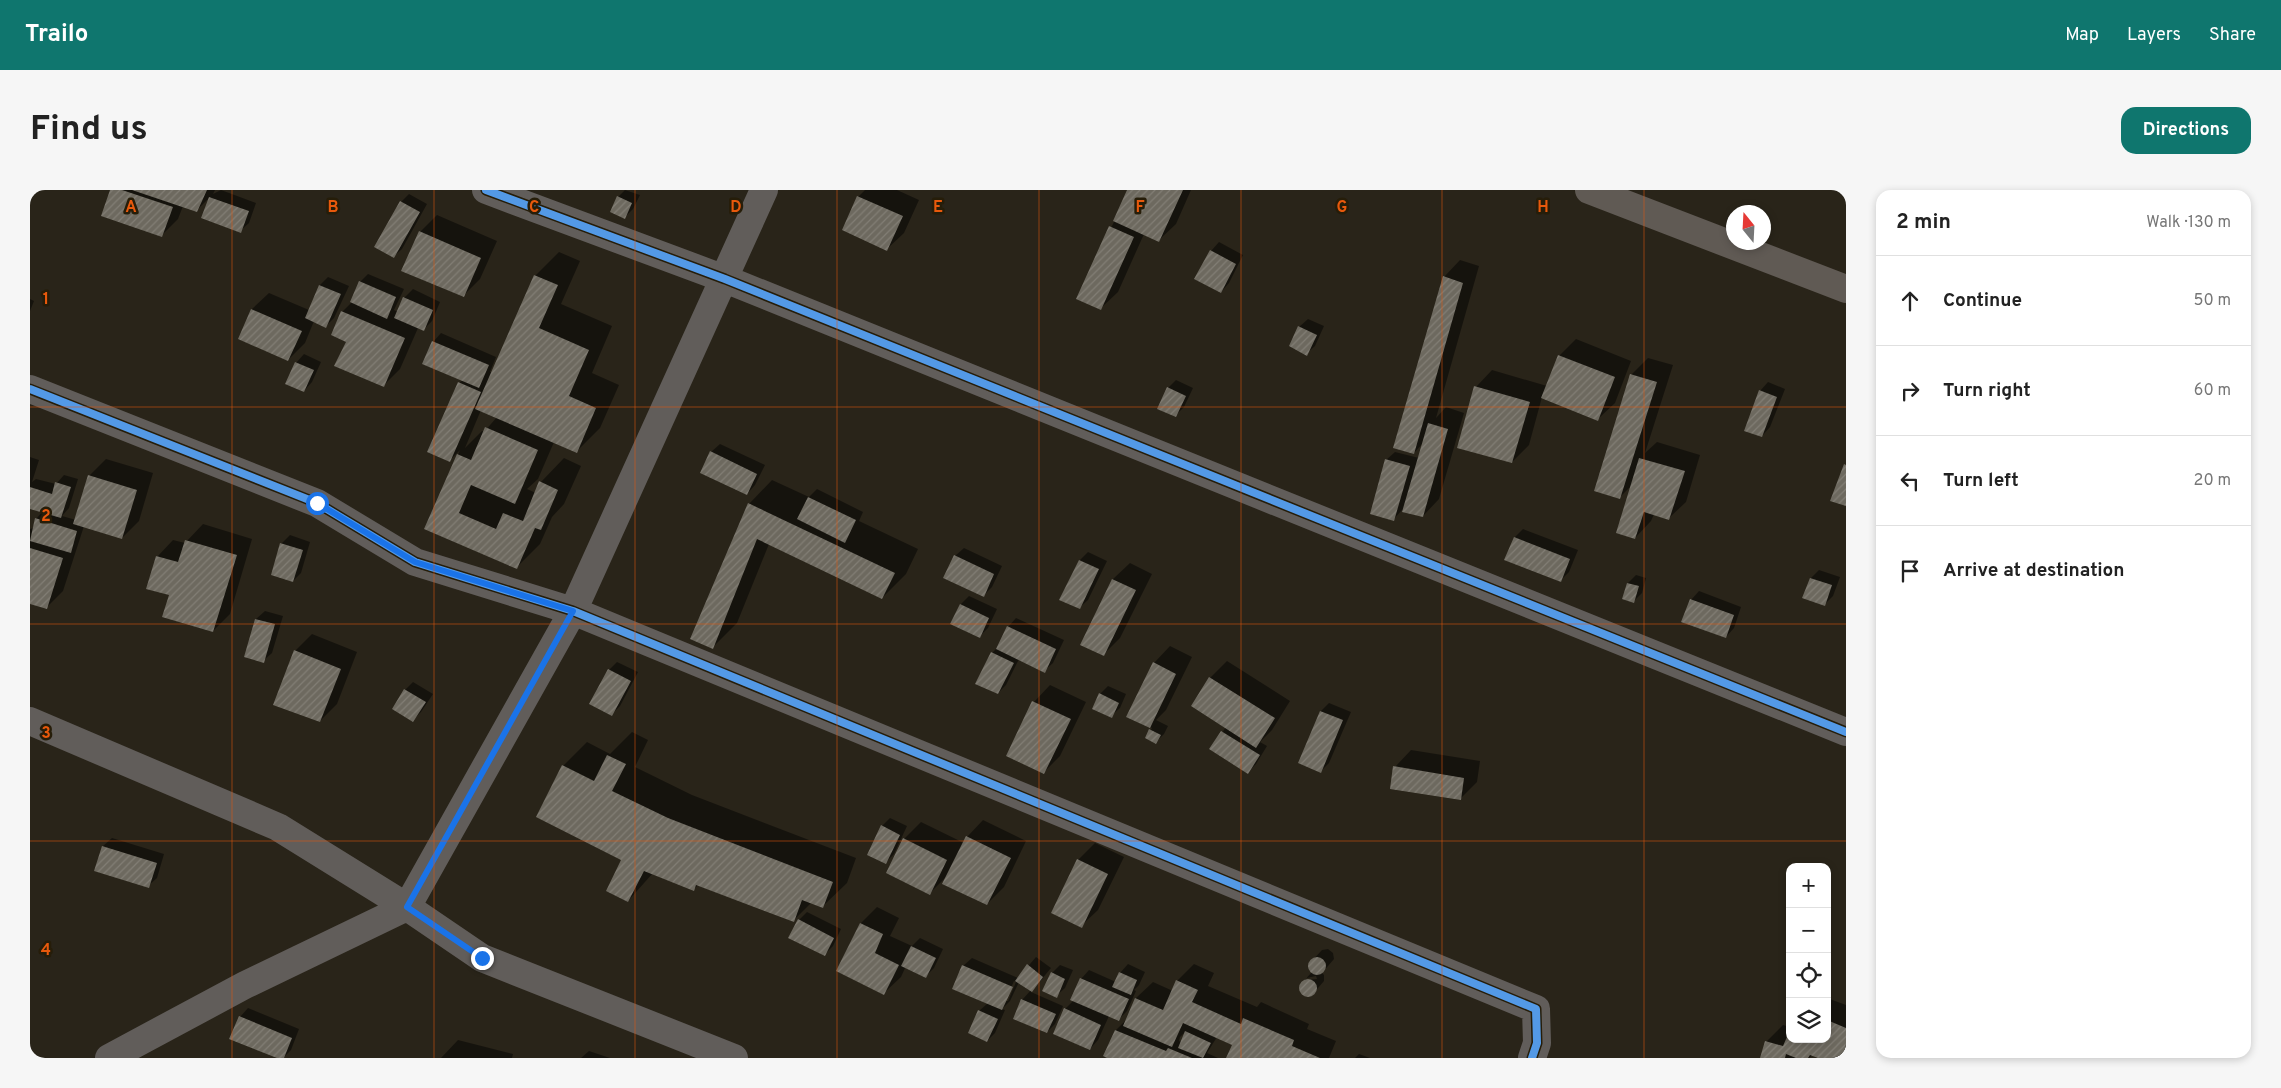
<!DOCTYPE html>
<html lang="en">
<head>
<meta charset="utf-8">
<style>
	:root { --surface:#fff; --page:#f6f6f6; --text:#222; --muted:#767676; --line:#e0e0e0; --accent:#0f766e }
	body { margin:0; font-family:Overpass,sans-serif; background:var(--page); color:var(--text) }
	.controls { position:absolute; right:15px; bottom:15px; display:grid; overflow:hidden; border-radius:10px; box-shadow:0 2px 8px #0003 }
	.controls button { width:45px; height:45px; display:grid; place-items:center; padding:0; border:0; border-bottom:1px solid var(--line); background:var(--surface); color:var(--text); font:25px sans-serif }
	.compass { position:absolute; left:1696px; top:15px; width:45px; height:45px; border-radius:50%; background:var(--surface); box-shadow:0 2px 8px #0003; rotate:342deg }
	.stop { position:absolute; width:15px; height:15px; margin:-11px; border:4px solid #1a73e8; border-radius:50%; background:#fff }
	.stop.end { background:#1a73e8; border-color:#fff; box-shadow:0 1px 5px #0008 }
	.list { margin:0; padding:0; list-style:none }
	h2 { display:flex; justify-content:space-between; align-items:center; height:65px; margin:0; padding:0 20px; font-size:21px }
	h2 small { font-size:16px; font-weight:400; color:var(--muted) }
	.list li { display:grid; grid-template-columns:32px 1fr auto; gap:15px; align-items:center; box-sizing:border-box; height:90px; padding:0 20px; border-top:1px solid var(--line) }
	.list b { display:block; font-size:19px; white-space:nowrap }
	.list em { font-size:16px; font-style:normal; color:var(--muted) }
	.icon { flex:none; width:28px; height:28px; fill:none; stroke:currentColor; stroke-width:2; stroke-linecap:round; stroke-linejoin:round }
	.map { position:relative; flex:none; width:1816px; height:868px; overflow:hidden; border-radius:15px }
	header { display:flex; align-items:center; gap:30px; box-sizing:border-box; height:70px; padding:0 25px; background:var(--accent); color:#fff }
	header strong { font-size:24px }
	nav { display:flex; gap:28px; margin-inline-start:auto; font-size:18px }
	.intro { display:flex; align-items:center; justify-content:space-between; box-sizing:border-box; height:120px; padding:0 30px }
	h1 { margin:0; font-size:35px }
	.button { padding:12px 22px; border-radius:15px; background:var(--accent); color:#fff; font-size:18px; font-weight:700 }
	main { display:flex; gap:30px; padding:0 30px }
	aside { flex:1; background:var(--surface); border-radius:15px; box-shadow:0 2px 8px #0003 }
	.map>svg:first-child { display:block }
	.shadow { fill:#0007; fill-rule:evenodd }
	.building { fill:url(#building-hatch) }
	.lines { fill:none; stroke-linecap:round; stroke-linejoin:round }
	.street { stroke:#615d5a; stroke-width:28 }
	.highway { stroke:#605a54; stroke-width:28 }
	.cycleway-casing { stroke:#261d09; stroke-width:11 }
	.cycleway { stroke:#5399e6; stroke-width:8 }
	.route { stroke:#1a73e8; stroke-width:6 }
	.grid { fill:none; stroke:#e8590c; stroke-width:1; stroke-opacity:0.55 }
	.grid-label { font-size:16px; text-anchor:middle; font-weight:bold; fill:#e8590c; stroke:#261d09; stroke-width:5; stroke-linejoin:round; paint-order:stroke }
</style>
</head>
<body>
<header>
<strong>Trailo</strong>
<nav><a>Map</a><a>Layers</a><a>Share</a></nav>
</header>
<div class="intro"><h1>Find us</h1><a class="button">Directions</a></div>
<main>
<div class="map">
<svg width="1816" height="868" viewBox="0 0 1816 868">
	<defs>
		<pattern id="building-hatch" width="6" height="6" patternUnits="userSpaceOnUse" patternTransform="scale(1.25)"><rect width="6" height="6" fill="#6d695f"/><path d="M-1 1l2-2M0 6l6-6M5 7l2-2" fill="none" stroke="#827e75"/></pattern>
	</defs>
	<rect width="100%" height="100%" fill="#292419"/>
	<!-- shadow -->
	<path class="shadow" d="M 81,0 L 185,0 L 183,4 L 191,0 L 226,13 L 219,33 L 210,41 L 173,27 L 180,7 L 166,21 L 153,16 L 148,29 L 132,45 Z
		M 595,0 L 610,5 L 603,19 L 595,27 L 588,7 Z
		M 835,0 L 867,0 L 889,10 L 874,43 L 857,59 L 828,7 Z
		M 1099,0 L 1161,0 L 1146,34 L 1129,50 L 1114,44 L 1088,102 L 1071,118 L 1048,108 Z
		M 379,4 L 397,14 L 372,59 L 363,67 L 371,12 Z
		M 407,25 L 467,51 L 450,89 L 433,106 L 390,42 Z
		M 1189,52 L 1213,65 L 1199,93 L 1191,102 L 1181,61 Z
		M 529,62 L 550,71 L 531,114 L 582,136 L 562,183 L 589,195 L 570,238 L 546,262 L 524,252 L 508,289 L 497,299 L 506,303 L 511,292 L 534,268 L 551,276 L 534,314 L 522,327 L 510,354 L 486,378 L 395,339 L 430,260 L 420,270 L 429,193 L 433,190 L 403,152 L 411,143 L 466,167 L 460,182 L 463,183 L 505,86 ZM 451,220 L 467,227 L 454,242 L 452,241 L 435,258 Z
		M 1430,70 L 1449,76 L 1406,228 L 1416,217 L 1434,223 L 1409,309 L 1393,326 L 1372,320 L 1363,330 L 1356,270 L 1365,262 L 1389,268 L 1394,252 L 1384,263 L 1414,87 Z
		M 338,84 L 374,99 L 364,120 L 368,122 L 374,108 L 383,99 L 410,112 L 402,131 L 393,140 L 388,138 L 370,179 L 353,196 L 317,151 L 312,122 L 321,113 L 330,92 Z
		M 298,87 L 319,96 L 304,128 L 296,136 L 284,131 L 275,153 L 258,170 L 210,149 L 222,119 L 239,103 L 279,120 L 290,95 Z
		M 0,109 L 4,111 L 0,121 Z
		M 1278,129 L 1294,136 L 1285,156 L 1276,164 L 1269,137 Z
		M 1546,149 L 1601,171 L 1585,213 L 1568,229 L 1512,207 L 1499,255 L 1482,272 L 1446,197 L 1462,180 L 1517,196 L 1529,166 Z
		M 274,164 L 291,172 L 282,192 L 274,201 L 266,173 Z
		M 1618,168 L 1643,175 L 1615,263 L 1627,252 L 1670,265 L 1656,312 L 1639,328 L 1624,324 L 1621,331 L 1605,348 L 1601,296 L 1590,307 L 1601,185 Z
		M 1146,190 L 1163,198 L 1154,217 L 1146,225 L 1138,198 Z
		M 1738,192 L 1755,199 L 1740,237 L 1732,246 L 1730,201 Z
		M 690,254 L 735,275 L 725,295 L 717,304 L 681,262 Z
		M 0,267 L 9,270 L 2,292 L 6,289 L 26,294 L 34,285 L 48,289 L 39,318 L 32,326 L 46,330 L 59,286 L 76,269 L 123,283 L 109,331 L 92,348 L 54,336 L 33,401 L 17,417 L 0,413 L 0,339 L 3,338 L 6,329 L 13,321 L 0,318 Z
		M 742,290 L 779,307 L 787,299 L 833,322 L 829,331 L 888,359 L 876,384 L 852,408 L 739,354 L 707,433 L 683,457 L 719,314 Z
		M 173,334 L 222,349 L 200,424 L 183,441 L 141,404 L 127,367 L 143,350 L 155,353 Z
		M 1493,339 L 1548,360 L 1539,382 L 1531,390 L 1485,347 Z
		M 260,345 L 280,352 L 271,383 L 263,391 L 251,354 Z
		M 934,358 L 972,376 L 962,397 L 954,405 L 925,366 Z
		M 1058,362 L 1077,371 L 1058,410 L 1049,418 L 1050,370 Z
		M 1100,373 L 1122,384 L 1090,448 L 1073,465 L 1052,454 L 1083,389 Z
		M 1789,380 L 1810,387 L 1803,406 L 1795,414 L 1774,407 L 1781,388 Z
		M 1606,385 L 1616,388 L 1612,403 L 1604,411 L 1594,409 L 1598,393 Z
		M 1669,401 L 1711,417 L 1704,438 L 1696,447 L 1661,410 Z
		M 939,406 L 967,419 L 958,438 L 950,446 L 922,433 L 931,414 Z
		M 235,421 L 253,426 L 242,463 L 233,471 L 215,466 L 226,429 Z
		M 986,428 L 1034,450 L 1023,473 L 1014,481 L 989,469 L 976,495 L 968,503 L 962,463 L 969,456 L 978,437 Z
		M 282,444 L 327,462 L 307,514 L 290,531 L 265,461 Z
		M 1140,456 L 1162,467 L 1136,520 L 1126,530 L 1138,536 L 1134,544 L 1126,552 L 1116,548 L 1122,538 L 1098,526 L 1124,473 Z
		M 1197,471 L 1260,511 L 1242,540 L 1230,552 L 1237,556 L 1226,574 L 1218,582 L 1181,559 L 1196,537 L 1180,488 Z
		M 587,472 L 608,482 L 590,516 L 582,524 L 579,480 Z
		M 383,492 L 403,504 L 391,522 L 383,530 L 375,500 Z
		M 1020,495 L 1056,512 L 1030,566 L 1014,582 L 977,565 L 1004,512 Z
		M 1078,496 L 1096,504 L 1090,518 L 1081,526 L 1070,504 Z
		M 1299,513 L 1321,522 L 1299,573 L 1291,581 L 1270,573 L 1291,521 Z
		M 602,542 L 618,550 L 605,577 L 662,605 L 826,668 L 817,693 L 793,716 L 782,712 L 763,731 L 669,694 L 664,699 L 623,683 L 598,711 L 593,669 L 533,576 L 557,552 L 580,564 Z
		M 1381,560 L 1450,571 L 1447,592 L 1430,609 L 1365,577 Z
		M 860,628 L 877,636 L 864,664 L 855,673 L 852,636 Z
		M 953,630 L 996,651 L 974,697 L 957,714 L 917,686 L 900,703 L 874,649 L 891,632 L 934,653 L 937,647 Z
		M 82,648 L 134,664 L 127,688 L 118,696 L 73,656 Z
		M 1065,653 L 1094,667 L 1068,720 L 1051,736 L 1048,670 Z
		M 847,717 L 869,728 L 860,746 L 882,756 L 890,748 L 913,759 L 904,778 L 896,786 L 876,776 L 871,787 L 854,803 L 831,733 Z
		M 777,722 L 811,739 L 803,756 L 795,764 L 769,730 Z
		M 1298,759 L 1303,763 L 1304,769 L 1292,783 L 1294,785 L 1294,791 L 1282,805 L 1275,806 L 1271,802 L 1270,795 L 1282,782 L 1279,780 L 1279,774 L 1292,760 ZM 1286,786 L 1287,789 L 1276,790 L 1276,788 Z
		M 1006,767 L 1021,778 L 1001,802 L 1033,816 L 1025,834 L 1017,842 L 992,810 L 1001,800 L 989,792 L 980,811 L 972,819 L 975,820 L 965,843 L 957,851 L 949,821 L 958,813 L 933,776 L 942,768 L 988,788 ZM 984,791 L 986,792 L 978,811 L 975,811 Z
		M 1098,774 L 1115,782 L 1109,795 L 1104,800 L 1106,801 L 1097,821 L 1088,830 L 1079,826 L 1068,850 L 1060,859 L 1035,819 L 1044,810 L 1051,789 L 1059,780 L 1086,792 L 1090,783 Z
		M 1164,774 L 1184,783 L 1178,796 L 1227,817 L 1231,812 L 1279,834 L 1277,839 L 1306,851 L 1299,868 L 1197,868 L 1204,854 L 1187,847 L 1177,863 L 1188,868 L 1080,868 L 1074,866 L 1086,840 L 1097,829 L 1106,808 L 1123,792 L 1143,801 L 1147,791 ZM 1156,841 L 1152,852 L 1149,851 L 1150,847 Z
		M 1030,775 L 1043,780 L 1035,798 L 1026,806 L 1022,783 Z
		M 1797,808 L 1816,815 L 1816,868 L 1791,868 L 1783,865 L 1779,868 L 1731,868 L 1736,852 L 1753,835 L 1760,837 L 1760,849 L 1797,849 Z
		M 218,818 L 269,839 L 261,860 L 253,868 L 210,827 Z
		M 428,850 L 483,864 L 482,868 L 411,868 Z
		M 559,861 L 580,868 L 551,868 Z
		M 1329,864 L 1340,868 L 1325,868 Z"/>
	<!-- building -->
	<path class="building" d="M 80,0 L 92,0 L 143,17 L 132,47 L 71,26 Z
		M 102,0 L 177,0 L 167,22 Z
		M 1097,0 L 1153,0 L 1129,52 L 1083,31 Z
		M 587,6 L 602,13 L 595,29 L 580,22 Z
		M 827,6 L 873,26 L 857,61 L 812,40 Z
		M 179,7 L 219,21 L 211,43 L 171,28 Z
		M 370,11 L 390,22 L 364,68 L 344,57 Z
		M 1079,36 L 1104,47 L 1071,120 L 1046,109 Z
		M 389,41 L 451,68 L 434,107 L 371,81 Z
		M 1180,60 L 1206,74 L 1191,103 L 1164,89 Z
		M 504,85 L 528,95 L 509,138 L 559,160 L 539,206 L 566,218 L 547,263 L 445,219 Z
		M 1413,86 L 1433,93 L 1384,264 L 1363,258 Z
		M 329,91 L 366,107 L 357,129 L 320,112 Z
		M 289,95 L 311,104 L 296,138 L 275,128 Z
		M 373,107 L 403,120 L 394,141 L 364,128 Z
		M 221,119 L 272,141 L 258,171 L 208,149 Z
		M 311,121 L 375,148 L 354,197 L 304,176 L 316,152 L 301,145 Z
		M 1268,136 L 1287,145 L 1277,166 L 1259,156 Z
		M 402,151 L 459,175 L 449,198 L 392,174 Z
		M 1528,165 L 1585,187 L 1568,231 L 1511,208 Z
		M 265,172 L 284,180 L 274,202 L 255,194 Z
		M 1600,184 L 1627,192 L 1590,309 L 1564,301 Z
		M 428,192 L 451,202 L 420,272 L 397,262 Z
		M 1444,196 L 1500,212 L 1482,273 L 1427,258 Z
		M 1137,197 L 1156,206 L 1146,227 L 1127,219 Z
		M 1729,200 L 1747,207 L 1732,247 L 1714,241 Z
		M 1398,233 L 1418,239 L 1393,327 L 1372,322 Z
		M 455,237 L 508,260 L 485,314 L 441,295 L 429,323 L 466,339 L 473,323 L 493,331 L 509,291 L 528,300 L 511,340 L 505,338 L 487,379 L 394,339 L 427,264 L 441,270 Z
		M 680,261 L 727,284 L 717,305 L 670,283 Z
		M 1609,268 L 1655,281 L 1639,330 L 1614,322 L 1605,349 L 1586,343 Z
		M 1355,269 L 1380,276 L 1364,331 L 1340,324 Z
		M 1814,274 L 1816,275 L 1816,316 L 1800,311 Z
		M 58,285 L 107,300 L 92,349 L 43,334 Z
		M 25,292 L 41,297 L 31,328 L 0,319 L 0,297 L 22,304 Z
		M 778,307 L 826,330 L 815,353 L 767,329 Z
		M 718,313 L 865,383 L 852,409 L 727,349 L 683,459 L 660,449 Z
		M 5,328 L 47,341 L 41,363 L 0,351 Z
		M 1484,347 L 1540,369 L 1531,392 L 1474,370 Z
		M 155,350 L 207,365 L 183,442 L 132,427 L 139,405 L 116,399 L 126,366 L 148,372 Z
		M 250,353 L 273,360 L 263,392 L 241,385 Z
		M 0,358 L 33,368 L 17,419 L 0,414 Z
		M 924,365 L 964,384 L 954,407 L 913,388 Z
		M 1049,370 L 1069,379 L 1050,419 L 1029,410 Z
		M 1780,388 L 1802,395 L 1795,416 L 1772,408 Z
		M 1082,389 L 1106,400 L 1074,466 L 1050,455 Z
		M 1597,393 L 1609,396 L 1604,413 L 1592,409 Z
		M 1660,409 L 1704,425 L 1696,448 L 1651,432 Z
		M 930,414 L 959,428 L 950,448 L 920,434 Z
		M 225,429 L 245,434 L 234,473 L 214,467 Z
		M 977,436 L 1026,459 L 1015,483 L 966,459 Z
		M 264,460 L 311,479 L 290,532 L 243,515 Z
		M 961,462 L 984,473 L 968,504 L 945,494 Z
		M 1123,472 L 1146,484 L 1120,538 L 1096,527 Z
		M 578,479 L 601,491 L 582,526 L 559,514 Z
		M 1179,487 L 1245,528 L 1226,558 L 1161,516 Z
		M 374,499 L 396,512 L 383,532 L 362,519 Z
		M 1069,503 L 1089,513 L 1082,528 L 1062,519 Z
		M 1002,511 L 1041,529 L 1014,584 L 976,566 Z
		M 1290,521 L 1313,530 L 1291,583 L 1268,573 Z
		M 1119,539 L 1131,545 L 1126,554 L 1115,548 Z
		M 1191,541 L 1230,565 L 1218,584 L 1179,559 Z
		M 577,565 L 596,574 L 582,601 L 638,628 L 803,692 L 793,718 L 772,710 L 764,732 L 666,695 L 664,701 L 614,681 L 598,712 L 576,701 L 591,670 L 506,627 L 532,575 L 564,591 Z
		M 1363,576 L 1434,588 L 1431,610 L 1360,599 Z
		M 851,635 L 870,645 L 856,674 L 837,665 Z
		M 936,646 L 981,668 L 957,715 L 912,694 Z
		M 873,648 L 917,670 L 900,705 L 856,683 Z
		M 72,656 L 127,673 L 119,698 L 64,681 Z
		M 1047,669 L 1078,684 L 1052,738 L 1021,723 Z
		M 768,729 L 804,748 L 795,766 L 758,748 Z
		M 830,733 L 853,744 L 845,763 L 869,775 L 854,805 L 806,781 Z
		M 881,756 L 906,768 L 896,788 L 871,776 Z
		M1278 776a9 9 0 1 1 18 0a9 9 0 1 1-18 0Z
		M 997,774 L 1013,787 L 1002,802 L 985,791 Z
		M 932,775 L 983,797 L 972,820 L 922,799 Z
		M 1021,782 L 1035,789 L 1027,808 L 1012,801 Z
		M 1089,782 L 1107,790 L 1101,805 L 1082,797 Z
		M 1050,788 L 1099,809 L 1089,831 L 1040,810 Z
		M1269 798a9 9 0 1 1 18 0a9 9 0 1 1-18 0Z
		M 1146,790 L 1168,800 L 1162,812 L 1211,834 L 1213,828 L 1264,850 L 1262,856 L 1290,868 L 1196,868 L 1202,855 L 1153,833 L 1142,857 L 1093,836 L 1105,808 L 1133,820 Z
		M 991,809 L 1026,824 L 1017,843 L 983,829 Z
		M 1034,818 L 1071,835 L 1060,860 L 1023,844 Z
		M 948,820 L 968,829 L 957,852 L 938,843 Z
		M 209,826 L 262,848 L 254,868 L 247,868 L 199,849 Z
		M 1797,830 L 1816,838 L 1816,868 L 1788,868 L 1780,865 L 1778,868 L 1766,868 L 1756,864 L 1755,868 L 1730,868 L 1735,851 L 1753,856 L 1760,840 L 1760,849 L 1797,849 Z
		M 1085,840 L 1136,861 L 1138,858 L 1162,868 L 1077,868 L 1073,866 Z
		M 1155,841 L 1181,853 L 1173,868 L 1148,858 Z"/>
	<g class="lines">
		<!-- street -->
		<path class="street" d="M 456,0 L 695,89 L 1816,542
			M 0,199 L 287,313 L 385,372 L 543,421 L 1506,819 L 1507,853 L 1502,868
			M 0,531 L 248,637 L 377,717 L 452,768 L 704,868
			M 79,868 L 215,795 L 377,717 L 543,421 L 734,0"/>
		<!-- highway -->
		<path class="highway" d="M 1559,0 L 1816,99"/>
		<!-- cycleway casing -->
		<g class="cycleway-casing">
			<path id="cycleway" d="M 456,0 L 695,89 L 1816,542
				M 0,199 L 287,313 L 385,372 L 543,421 L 1506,819 L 1507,853 L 1502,868"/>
		</g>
		<!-- cycleway -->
		<use href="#cycleway" class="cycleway"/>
	</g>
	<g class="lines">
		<!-- route -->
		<path class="route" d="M 287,313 L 385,372 L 543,421 L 377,717 L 452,768"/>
	</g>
	<!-- grid -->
	<path class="grid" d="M 202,0 L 202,868M 404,0 L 404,868M 605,0 L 605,868M 807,0 L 807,868M 1009,0 L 1009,868M 1211,0 L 1211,868M 1412,0 L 1412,868M 1614,0 L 1614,868M 0,217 L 1816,217M 0,434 L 1816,434M 0,651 L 1816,651"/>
	<g class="grid-label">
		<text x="101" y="22">A</text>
		<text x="303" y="22">B</text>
		<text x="504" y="22">C</text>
		<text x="706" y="22">D</text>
		<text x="908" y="22">E</text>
		<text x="1110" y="22">F</text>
		<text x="1312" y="22">G</text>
		<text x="1513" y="22">H</text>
		<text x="16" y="114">1</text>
		<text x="16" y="331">2</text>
		<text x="16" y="548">3</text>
		<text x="16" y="765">4</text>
	</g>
</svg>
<div class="controls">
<button>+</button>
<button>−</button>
<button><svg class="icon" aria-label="locate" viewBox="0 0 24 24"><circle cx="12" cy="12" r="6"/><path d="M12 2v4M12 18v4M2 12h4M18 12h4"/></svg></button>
<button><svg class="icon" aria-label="layers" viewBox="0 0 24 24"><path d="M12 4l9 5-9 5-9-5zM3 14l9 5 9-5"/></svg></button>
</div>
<svg class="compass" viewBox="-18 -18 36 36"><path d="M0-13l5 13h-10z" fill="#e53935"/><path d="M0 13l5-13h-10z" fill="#767676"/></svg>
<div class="stop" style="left:287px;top:313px"></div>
<div class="stop end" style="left:452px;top:768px"></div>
</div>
<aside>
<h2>2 min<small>Walk · 130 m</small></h2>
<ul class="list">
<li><svg class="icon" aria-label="ahead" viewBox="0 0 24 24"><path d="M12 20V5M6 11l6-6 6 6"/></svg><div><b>Continue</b></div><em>50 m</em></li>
<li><svg class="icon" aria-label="right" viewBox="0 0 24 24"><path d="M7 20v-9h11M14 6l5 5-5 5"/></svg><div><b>Turn right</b></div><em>60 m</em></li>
<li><svg class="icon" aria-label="left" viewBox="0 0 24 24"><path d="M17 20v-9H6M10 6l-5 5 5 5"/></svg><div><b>Turn left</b></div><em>20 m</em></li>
<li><svg class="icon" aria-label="arrive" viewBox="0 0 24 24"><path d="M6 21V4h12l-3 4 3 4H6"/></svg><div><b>Arrive at destination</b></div></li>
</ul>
</aside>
</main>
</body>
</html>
